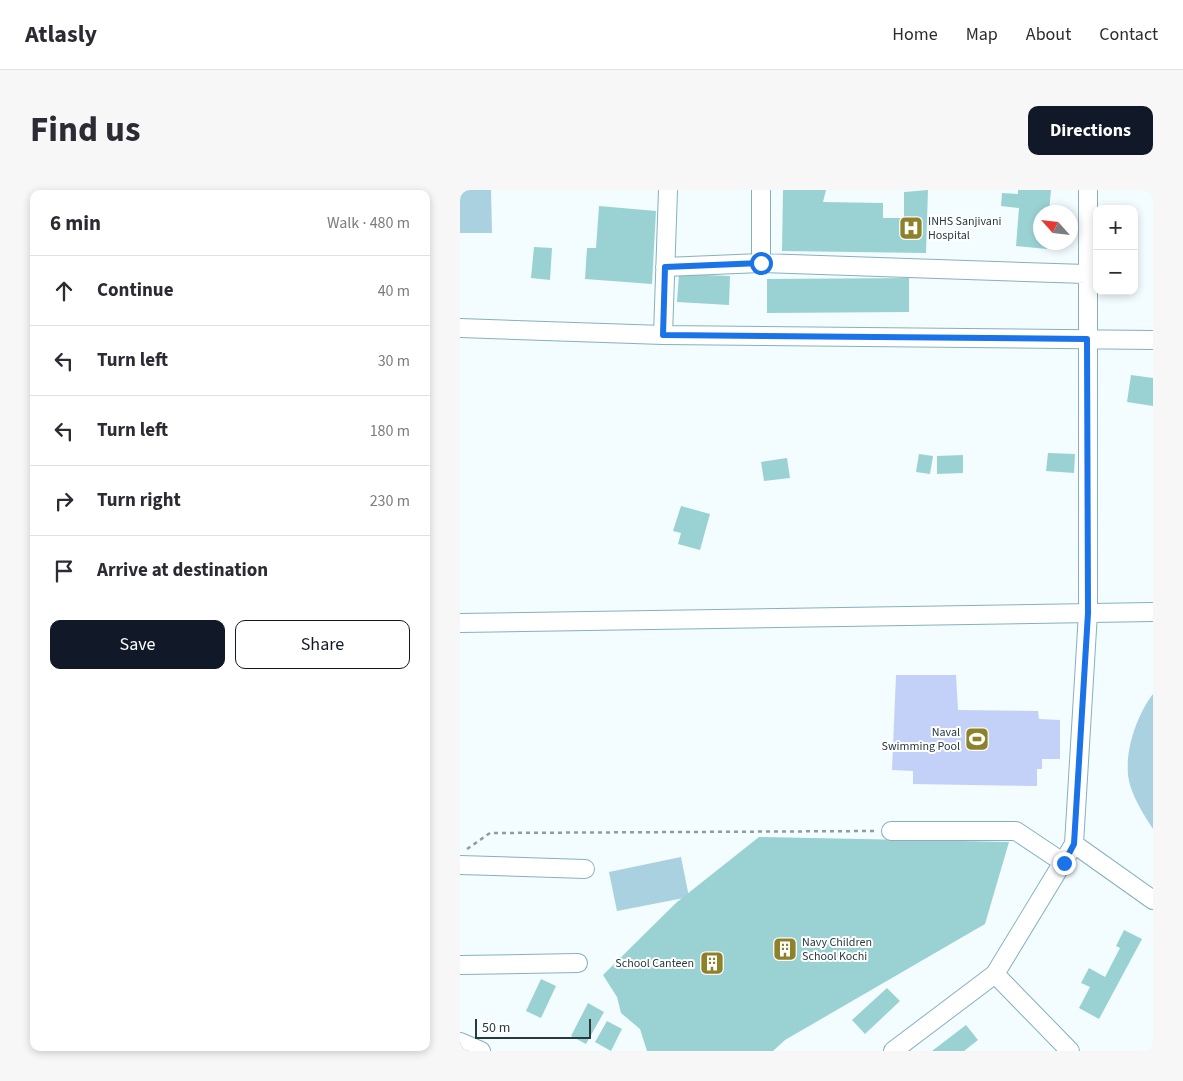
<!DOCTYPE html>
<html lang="en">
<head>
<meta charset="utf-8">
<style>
	:root { --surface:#fff; --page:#f7f7f7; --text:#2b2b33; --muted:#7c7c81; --line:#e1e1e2; --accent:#111827 }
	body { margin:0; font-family:"Source Sans 3",sans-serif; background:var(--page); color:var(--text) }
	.controls { position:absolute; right:15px; top:15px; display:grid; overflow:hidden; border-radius:10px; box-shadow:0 2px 8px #0003 }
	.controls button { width:45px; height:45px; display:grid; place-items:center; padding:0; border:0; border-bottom:1px solid var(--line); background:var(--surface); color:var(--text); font:25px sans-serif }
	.compass { position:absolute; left:573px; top:15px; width:45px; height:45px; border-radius:50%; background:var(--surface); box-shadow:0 2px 8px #0003; rotate:297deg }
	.scale { position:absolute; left:15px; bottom:12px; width:116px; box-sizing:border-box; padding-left:5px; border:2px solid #283a40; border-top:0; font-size:14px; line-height:18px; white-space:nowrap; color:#283a40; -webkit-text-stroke:4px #fff; paint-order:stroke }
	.stop { position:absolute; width:15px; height:15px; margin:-11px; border:4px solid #1a73e8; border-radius:50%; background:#fff }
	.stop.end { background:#1a73e8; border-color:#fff; box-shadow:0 1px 5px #0008 }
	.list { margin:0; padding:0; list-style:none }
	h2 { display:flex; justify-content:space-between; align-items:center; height:65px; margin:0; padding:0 20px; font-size:21px }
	h2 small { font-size:16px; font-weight:400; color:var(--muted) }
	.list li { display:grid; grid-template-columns:32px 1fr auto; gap:15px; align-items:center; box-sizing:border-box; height:70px; padding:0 20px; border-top:1px solid var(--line) }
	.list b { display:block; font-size:19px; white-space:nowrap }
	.list em { font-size:16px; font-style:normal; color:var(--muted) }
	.actions { display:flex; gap:10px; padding:15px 20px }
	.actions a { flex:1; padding:11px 0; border:1px solid var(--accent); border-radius:10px; text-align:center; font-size:18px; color:var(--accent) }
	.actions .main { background:var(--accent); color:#fff }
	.icon { flex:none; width:28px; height:28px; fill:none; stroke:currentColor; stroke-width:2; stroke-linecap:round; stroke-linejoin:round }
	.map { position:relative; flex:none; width:693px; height:861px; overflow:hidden; border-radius:10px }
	header { display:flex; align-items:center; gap:30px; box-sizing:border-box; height:70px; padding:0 25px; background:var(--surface); border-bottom:1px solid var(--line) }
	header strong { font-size:24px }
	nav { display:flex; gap:28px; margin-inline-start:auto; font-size:18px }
	.intro { display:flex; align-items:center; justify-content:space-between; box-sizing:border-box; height:120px; padding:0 30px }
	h1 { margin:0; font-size:35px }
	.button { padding:12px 22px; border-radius:10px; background:var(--accent); color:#fff; font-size:18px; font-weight:700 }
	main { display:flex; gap:30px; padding:0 30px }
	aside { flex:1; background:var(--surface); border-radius:10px; box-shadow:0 2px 8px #0003 }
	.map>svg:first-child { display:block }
	.green { fill:#aad1df }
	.water { fill:#c3d1f9 }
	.building { fill:#9ad2d3 }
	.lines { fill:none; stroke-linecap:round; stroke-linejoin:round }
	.minor-casing { stroke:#86b0bf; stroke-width:20 }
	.path { stroke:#8f9da1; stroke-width:2.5; stroke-dasharray:4 4; stroke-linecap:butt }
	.minor { stroke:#fff; stroke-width:18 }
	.route { stroke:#1a73e8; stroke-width:6 }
	.labels { text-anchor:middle; stroke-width:4; stroke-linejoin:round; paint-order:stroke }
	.poi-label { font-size:12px; fill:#283a40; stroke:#fff; text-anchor:start }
</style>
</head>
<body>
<header>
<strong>Atlasly</strong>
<nav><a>Home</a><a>Map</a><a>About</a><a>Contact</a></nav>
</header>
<div class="intro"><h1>Find us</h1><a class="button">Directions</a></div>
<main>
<aside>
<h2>6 min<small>Walk · 480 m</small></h2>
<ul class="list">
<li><svg class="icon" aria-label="ahead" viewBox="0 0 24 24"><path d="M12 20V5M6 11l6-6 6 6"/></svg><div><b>Continue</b></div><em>40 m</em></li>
<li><svg class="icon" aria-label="left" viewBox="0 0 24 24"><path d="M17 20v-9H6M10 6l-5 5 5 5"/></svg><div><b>Turn left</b></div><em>30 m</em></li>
<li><svg class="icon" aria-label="left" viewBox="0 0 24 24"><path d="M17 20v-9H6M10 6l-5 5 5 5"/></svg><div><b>Turn left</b></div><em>180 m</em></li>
<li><svg class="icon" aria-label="right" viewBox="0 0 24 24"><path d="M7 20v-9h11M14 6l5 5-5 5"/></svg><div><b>Turn right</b></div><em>230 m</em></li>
<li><svg class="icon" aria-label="arrive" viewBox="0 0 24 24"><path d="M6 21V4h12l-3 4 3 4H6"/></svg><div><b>Arrive at destination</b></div></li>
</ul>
<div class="actions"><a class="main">Save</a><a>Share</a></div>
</aside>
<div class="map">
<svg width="693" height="861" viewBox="0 0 693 861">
	<rect width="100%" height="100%" fill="#f3fcff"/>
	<!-- green -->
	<path class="green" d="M 0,0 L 31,0 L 32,43 L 0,43 Z
		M 693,504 L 693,639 C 684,625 675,611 670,595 C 662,567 676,526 693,504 Z
		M 221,667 L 229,707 L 157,721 L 149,682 Z"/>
	<!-- water -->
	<path class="water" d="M 436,485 L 496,485 L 498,520 L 578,521 L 579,529 L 600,530 L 600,569 L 582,569 L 582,579 L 577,579 L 577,596 L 453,594 L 453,581 L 432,580 Z"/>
	<!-- building -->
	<path class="building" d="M 323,0 L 366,0 L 363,12 L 423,13 L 423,28 L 444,28 L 444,2 L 468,0 L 466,63 L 322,61 Z
		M 558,0 L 591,0 L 589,22 L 580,22 L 580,52 L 587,52 L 587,59 L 556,56 L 559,18 L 541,16 L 542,3 L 558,4 Z
		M 139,16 L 196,21 L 192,94 L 125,89 L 127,58 L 136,58 Z
		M 74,57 L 92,58 L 90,90 L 71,88 Z
		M 219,84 L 270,86 L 269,115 L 217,112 Z
		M 449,88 L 449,122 L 307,123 L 307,89 Z
		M 671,185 L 693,188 L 693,216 L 667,212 Z
		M 588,263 L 615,264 L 614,283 L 586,281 Z
		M 459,264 L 473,266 L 470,284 L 456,282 Z
		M 503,265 L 503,283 L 477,284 L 477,266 Z
		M 327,268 L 330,288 L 304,291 L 301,272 Z
		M 221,316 L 250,324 L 240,360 L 218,354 L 221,343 L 213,341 Z
		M 299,647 L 549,652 L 525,734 L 325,850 L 313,861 L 187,861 L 180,839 L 161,823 L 157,807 L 143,785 L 217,712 Z
		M 664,740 L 682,749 L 639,829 L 619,818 L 630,797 L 621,793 L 629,778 L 645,787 L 660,758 L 656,756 Z
		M 81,789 L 96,796 L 81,828 L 66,821 Z
		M 427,798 L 440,811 L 405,844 L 392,830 Z
		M 128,813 L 144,822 L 126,854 L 111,846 Z
		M 147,831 L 162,839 L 151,861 L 135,852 Z
		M 506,835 L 518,850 L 504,861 L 472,861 Z"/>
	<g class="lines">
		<!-- minor casing -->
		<g class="minor-casing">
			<path id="minor" d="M 301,0 L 301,73 L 626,84
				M 205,77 L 301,73
				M 0,138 L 203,145 L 693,150
				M 203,145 L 208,0
				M 0,433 L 693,422
				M 431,641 L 556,641 L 604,673
				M 614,654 L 693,710
				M 0,675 L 125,679
				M 0,775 L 118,773
				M 535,784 L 610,861
				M 0,852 L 21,861
				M 433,861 L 535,784 L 614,654 L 628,423 L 628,0"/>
		</g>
		<!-- path -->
		<path class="path" d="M 7,659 L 30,643 L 414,641"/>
		<!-- minor -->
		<use href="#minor" class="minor"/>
	</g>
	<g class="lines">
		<!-- route -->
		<path class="route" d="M 301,73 L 205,77 L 203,145 L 627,149 L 628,423 L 614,654 L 604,673"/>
	</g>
	<!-- icons -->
	<defs>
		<g id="hospital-square" transform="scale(1.25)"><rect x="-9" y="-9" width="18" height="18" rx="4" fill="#8d8129" stroke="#fff"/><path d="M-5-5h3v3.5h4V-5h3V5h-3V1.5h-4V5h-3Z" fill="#fff"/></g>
		<g id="stadium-square" transform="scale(1.25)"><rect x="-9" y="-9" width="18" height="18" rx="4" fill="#8d8129" stroke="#fff"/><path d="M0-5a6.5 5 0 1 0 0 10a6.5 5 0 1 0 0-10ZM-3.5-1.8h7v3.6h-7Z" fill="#fff"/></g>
		<g id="building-square" transform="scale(1.25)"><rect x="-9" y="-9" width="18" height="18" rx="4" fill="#8d8129" stroke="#fff"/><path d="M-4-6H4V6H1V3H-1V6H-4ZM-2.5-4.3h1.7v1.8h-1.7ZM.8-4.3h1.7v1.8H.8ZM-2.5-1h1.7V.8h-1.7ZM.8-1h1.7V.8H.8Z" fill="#fff"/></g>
	</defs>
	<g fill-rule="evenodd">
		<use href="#hospital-square" x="451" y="38"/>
		<use href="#stadium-square" x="517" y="549"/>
		<use href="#building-square" x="325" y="759"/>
		<use href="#building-square" x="252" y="773"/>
	</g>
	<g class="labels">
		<!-- poi labels -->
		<g class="poi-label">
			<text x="468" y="35">INHS Sanjivani<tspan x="468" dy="14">Hospital</tspan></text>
			<text x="500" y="546" text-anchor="end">Naval<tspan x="500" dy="14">Swimming Pool</tspan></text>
			<text x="342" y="756">Navy Children<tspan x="342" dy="14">School Kochi</tspan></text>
			<text x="234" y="777" text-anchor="end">School Canteen</text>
		</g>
	</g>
</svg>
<div class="controls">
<button>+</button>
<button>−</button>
</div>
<svg class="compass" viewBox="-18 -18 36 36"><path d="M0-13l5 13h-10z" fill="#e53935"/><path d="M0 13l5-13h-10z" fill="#7c7c81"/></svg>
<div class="scale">50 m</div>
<div class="stop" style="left:301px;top:73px"></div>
<div class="stop end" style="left:604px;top:673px"></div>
</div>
</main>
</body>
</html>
